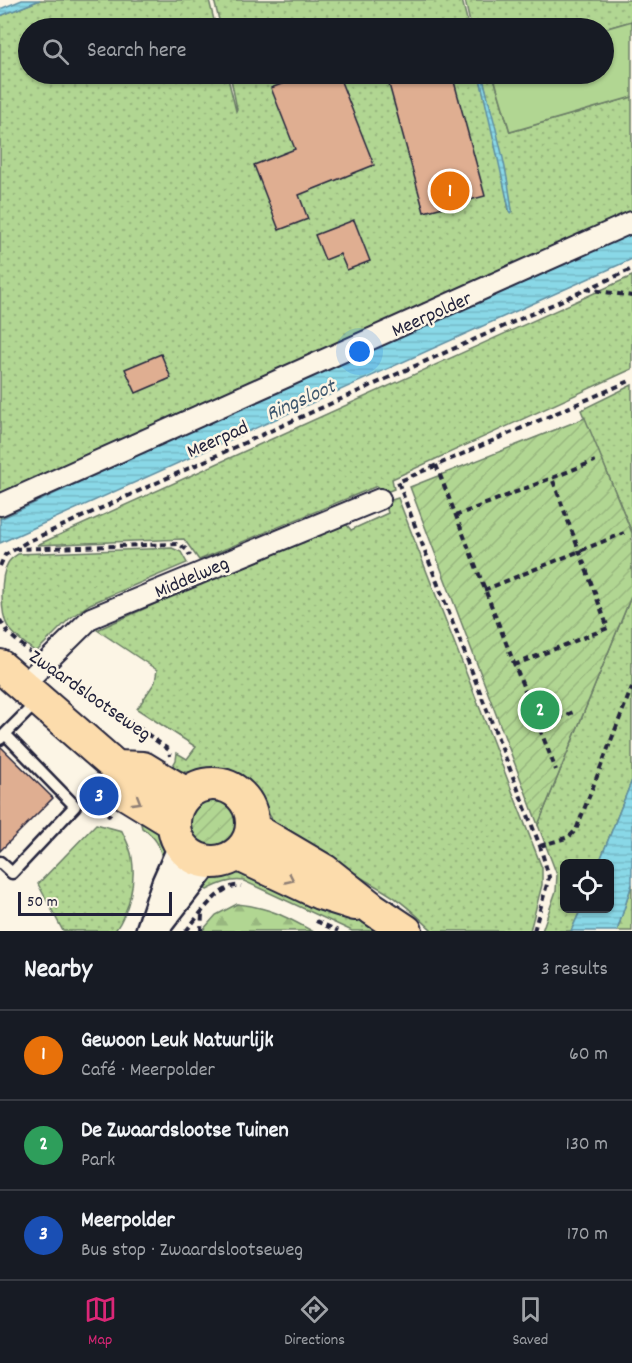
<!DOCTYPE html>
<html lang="en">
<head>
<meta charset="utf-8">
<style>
	:root { --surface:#171b24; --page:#242831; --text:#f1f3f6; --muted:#9ea1a6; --line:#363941; --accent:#db2777 }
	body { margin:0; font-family:Dekko,sans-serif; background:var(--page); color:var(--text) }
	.controls { position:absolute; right:18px; bottom:18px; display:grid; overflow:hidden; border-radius:9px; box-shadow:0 2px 4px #0004 }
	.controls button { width:54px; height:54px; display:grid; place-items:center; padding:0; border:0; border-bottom:2px solid var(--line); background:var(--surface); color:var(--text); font:30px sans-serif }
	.scale { position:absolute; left:18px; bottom:15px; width:154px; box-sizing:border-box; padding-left:6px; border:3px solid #22223b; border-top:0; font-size:16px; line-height:21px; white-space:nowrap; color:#22223b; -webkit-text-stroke:4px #fcf5e5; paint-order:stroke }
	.you { position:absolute; left:360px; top:352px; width:21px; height:21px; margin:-15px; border:4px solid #fff; border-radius:50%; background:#1a73e8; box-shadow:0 0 0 9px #1a73e833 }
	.badge { display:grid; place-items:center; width:39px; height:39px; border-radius:50%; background:var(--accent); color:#fff; font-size:20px; font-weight:700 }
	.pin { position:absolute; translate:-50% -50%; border:3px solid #fff; box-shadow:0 2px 6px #0006 }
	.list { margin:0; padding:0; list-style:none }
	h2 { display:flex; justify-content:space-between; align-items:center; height:78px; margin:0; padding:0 24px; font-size:26px }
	h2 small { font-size:20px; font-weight:400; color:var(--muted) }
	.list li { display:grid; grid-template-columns:39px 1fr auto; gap:18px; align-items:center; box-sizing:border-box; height:90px; padding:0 24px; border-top:2px solid var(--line) }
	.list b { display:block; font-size:22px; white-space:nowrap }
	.list p { margin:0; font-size:20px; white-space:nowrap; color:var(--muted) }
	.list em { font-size:20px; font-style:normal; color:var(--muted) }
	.icon { flex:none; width:33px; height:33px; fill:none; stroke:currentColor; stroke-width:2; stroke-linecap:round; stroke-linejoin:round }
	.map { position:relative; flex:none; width:632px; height:931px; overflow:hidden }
	.search { position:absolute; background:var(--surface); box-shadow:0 2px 4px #0004; left:18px; right:18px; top:18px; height:66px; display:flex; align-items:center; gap:15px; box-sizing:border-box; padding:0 21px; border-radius:33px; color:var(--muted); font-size:22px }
	.sheet { height:348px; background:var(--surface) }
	nav { display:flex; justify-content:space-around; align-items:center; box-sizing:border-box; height:84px; border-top:2px solid var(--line); background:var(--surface); font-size:16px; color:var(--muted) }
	nav a { display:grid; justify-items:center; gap:3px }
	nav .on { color:var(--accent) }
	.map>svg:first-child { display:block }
	.grass { fill:url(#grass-dots); stroke:#6a7c66; stroke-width:1.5 }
	.forest { fill:url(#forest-firs); stroke:#6a7c66; stroke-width:1.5 }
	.garden { fill:url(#garden-furrows); stroke:#6a7c66; stroke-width:1.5 }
	.pitch { fill:#b1d692; stroke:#6a7c66; stroke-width:1.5 }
	.water { fill:url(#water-rules); stroke:#608fa2; stroke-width:1.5 }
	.building { fill:#dfae91; stroke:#22223b; stroke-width:1.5 }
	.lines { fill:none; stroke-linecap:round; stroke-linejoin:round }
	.lane-casing { stroke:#22223b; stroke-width:15 }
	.street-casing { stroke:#22223b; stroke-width:24 }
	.secondary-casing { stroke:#22223b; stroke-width:32 }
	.primary-casing { stroke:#22223b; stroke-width:36 }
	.path { stroke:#22223b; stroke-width:4; stroke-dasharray:6 4.5; stroke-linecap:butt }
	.lane { stroke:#fcf5e5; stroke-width:10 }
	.street { stroke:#fcf5e5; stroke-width:20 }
	.secondary { stroke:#fcf5e5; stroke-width:27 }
	.primary { stroke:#fcdcac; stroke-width:32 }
	.oneway { stroke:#8f7f74 }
	.labels { text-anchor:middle; stroke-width:5; stroke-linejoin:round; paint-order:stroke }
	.street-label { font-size:20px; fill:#22223b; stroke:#fcf5e5 }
	.water-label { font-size:21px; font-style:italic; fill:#41596f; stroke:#fcf5e5 }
</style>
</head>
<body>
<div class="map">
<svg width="632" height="931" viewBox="0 0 632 931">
	<defs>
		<pattern id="grass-dots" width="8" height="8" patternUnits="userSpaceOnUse" patternTransform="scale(1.5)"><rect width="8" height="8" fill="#b1d692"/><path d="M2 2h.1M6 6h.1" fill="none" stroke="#98b77f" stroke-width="1.8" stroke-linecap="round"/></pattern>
		<pattern id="forest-firs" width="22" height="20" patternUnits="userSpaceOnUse" patternTransform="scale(1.5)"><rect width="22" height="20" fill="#b1d692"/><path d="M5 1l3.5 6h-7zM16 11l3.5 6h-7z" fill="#98b77f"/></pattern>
		<pattern id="garden-furrows" width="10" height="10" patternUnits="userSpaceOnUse" patternTransform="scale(1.5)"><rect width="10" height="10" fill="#b1d692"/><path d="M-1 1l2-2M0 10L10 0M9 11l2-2" fill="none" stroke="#98b77f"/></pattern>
		<pattern id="water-rules" width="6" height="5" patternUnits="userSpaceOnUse" patternTransform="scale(1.5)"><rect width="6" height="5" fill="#89d8e7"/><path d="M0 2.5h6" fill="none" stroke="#76b9c7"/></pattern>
	</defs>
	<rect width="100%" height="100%" fill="#fcf5e5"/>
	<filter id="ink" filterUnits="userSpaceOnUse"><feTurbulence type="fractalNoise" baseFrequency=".0167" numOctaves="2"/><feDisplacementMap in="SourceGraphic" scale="12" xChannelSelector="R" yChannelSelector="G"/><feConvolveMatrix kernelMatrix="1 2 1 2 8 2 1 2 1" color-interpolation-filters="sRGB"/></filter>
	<g filter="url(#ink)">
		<!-- grass -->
		<path class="grass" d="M 40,0 L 209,0 L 216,28 L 28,28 L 28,74 L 227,74 L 236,111 L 237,109 L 230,74 L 479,74 L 502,168 L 509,211 L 512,211 L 510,198 L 482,74 L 493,74 L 510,132 L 632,97 L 632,230 L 324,369 L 0,519 L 0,16 Z
			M 214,0 L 462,0 L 469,28 L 221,28 Z
			M 465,0 L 632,0 L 632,21 L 604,29 L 471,28 Z
			M 632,276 L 632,369 L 392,479 L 394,489 L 381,494 L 377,486 L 199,560 L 184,539 L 37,545 Z
			M 632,385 L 632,533 L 581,410 Z
			M 398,498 L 542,868 L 542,885 L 530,931 L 433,931 C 421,920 409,907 395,898 C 359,873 314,858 281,829 C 262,812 258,785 234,773 C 213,763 191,778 171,769 L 176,760 L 177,753 L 187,759 L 196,747 L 137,709 L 155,682 L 157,670 L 97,630 L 343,520 L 351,530 L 388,513 L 385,502 Z
			M 172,548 L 181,552 L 187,563 L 90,604 L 69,619 L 36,652 C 26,645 16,637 8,627 C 0,614 0,576 8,563 C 10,559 15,556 18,554 Z
			M 632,594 L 632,780 L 599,863 L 564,864 L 564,908 L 581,909 L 571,931 L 542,931 L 556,891 L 557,875 L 538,825 Z
			M 140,820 L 165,834 L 168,850 L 162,863 C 161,846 156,837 142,828 Z
			M 96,824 L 122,831 C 126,840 131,849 132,858 C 136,883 129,911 115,931 L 63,931 L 38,884 Z
			M 234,867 L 340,909 L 378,931 L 352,931 L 244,881 C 230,879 219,884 207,890 L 200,886 C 210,874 218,869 234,867 Z"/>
		<!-- forest -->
		<path class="forest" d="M 632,884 L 632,931 L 617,931 Z
			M 237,904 C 268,907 285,916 312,931 L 202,931 L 216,915 Z"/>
		<!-- garden -->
		<path class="garden" d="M 585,418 L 632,533 L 632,594 L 538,825 L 410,487 Z
			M188 823a24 24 0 1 1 48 0a24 24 0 1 1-48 0Z"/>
		<!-- pitch -->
		<path class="pitch" d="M 632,21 L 632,97 L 510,132 L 493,74 L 604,74 L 604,29 Z"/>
		<!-- water -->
		<path class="water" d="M 22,0 L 40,0 L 0,16 L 0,9 Z
			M 479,74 L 482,74 C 493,119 507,165 512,211 L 510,213 Z
			M 632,230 L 632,259 L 0,543 L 0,519 L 324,369 Z
			M 632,780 L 632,884 L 617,931 L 571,931 L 581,909 L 610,908 L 610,864 L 599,863 Z"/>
		<!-- building -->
		<path class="building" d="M 308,74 L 338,74 L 374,165 L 299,195 L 308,219 L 279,230 L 254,165 L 295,149 L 271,88 Z
			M 401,74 L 452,74 L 485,196 L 424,212 L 387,77 Z
			M 354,220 L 370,261 L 347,270 L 340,254 L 325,260 L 315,235 Z
			M 161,354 L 171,378 L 136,393 L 125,369 Z
			M 0,746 L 53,798 L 0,851 Z"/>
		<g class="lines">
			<!-- lane casing -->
			<g class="lane-casing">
				<path id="lane" d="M 0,739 L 38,701
					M 0,862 L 12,873 L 75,806 L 5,734"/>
			</g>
			<!-- street casing -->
			<g class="street-casing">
				<path id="street" d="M 0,505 L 632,222
					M 22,686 L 91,618 L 380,499"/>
			</g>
			<!-- secondary casing -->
			<g class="secondary-casing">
				<path id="secondary" d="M 159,923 L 207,861
					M 150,931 L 166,883 L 182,847"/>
			</g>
			<!-- primary casing -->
			<g class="primary-casing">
				<path id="primary" d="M 0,666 L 116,767 L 125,793 L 174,823
					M 116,767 L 143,768 L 186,794
					M174 823a39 39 0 1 1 78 0a39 39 0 1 1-78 0Z
					M 252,828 L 325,871 L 373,909 L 406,931
					M 237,854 L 320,893 L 355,904"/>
			</g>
			<!-- path -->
			<path class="path" d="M 586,289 L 632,296
				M 436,465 L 556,770
				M 455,516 L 595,461
				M 14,549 L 179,544 L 187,550 L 190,556
				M 0,566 L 5,555 L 27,542 L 312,412 L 632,269
				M 484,590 L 624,533
				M 0,620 L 8,633 L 30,652
				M 514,665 L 608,628 L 552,478
				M 61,673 L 90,692 L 169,750 L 170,756
				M 538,727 L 576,711
				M 89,803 L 111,816
				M 540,846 L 569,837 L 576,830 L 632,687
				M 316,921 L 338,931
				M 186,931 C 198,917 221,882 241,886
				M 201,931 L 202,914
				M 534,931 L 549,877 L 540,846 L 398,482 L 632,380"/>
			<!-- lane -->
			<use href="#lane" class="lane"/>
			<!-- street -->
			<use href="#street" class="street"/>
			<!-- secondary -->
			<use href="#secondary" class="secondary"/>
			<!-- primary -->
			<use href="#primary" class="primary"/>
		</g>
		<!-- one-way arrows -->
		<defs><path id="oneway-chevron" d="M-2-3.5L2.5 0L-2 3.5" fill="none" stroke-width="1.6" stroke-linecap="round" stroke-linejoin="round" transform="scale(1.5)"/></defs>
		<g class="oneway">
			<use href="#oneway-chevron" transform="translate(137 801) rotate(31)"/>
			<use href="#oneway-chevron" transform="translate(290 879) rotate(25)"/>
		</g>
	</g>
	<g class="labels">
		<!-- street labels -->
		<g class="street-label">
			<text transform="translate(431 313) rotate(-24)" y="7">Meerpolder</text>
			<text transform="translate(217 438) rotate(-24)" y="7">Meerpad</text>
			<text transform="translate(191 576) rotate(-23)" y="7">Middelweg</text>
			<text transform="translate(91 694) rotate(35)" y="7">Zwaardslootseweg</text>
		</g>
		<!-- water labels -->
		<g class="water-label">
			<text transform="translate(300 399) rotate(-24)" y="7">Ringsloot</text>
		</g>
	</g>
</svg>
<div class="controls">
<button><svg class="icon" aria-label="locate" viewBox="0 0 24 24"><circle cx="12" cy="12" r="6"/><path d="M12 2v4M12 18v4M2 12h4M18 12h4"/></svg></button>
</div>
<div class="scale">50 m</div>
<div class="you"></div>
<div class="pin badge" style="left:450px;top:191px;background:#e8710a">1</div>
<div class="pin badge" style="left:540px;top:710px;background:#2e9e5b">2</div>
<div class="pin badge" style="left:99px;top:796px;background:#1a4fb4">3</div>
<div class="search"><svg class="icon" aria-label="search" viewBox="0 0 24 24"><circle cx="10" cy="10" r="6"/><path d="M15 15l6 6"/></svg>Search here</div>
</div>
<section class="sheet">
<h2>Nearby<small>3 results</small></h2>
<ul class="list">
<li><span class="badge" style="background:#e8710a">1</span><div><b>Gewoon Leuk Natuurlijk</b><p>Café · Meerpolder</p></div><em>60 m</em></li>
<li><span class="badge" style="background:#2e9e5b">2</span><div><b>De Zwaardslootse Tuinen</b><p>Park</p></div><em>130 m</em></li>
<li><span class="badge" style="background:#1a4fb4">3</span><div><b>Meerpolder</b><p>Bus stop · Zwaardslootseweg</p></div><em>170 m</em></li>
</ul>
</section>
<nav>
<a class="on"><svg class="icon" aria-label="map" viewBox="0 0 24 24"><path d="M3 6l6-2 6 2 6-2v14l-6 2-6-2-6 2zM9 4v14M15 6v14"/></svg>Map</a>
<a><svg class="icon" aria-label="directions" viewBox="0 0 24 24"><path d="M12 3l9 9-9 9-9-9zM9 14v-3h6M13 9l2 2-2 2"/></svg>Directions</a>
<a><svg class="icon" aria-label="saved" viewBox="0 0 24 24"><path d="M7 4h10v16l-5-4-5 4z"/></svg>Saved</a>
</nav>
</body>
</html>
